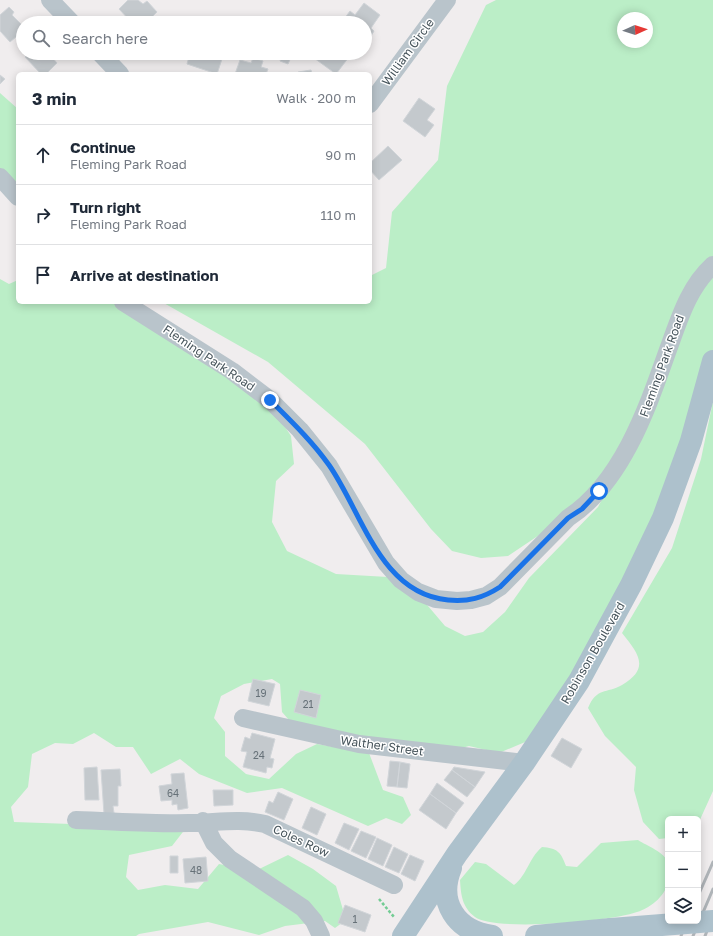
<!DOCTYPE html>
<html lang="en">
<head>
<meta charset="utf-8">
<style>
	:root { --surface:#fff; --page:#f2f2f3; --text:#1f2937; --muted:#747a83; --line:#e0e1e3 }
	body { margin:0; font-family:"Golos Text",sans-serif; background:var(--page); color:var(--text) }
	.controls { position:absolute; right:12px; bottom:12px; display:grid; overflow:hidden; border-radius:6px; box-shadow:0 2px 10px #0003 }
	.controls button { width:36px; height:36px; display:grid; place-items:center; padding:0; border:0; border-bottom:1px solid var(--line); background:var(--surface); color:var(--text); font:20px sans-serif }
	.compass { position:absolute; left:617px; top:12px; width:36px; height:36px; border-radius:50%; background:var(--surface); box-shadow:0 2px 10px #0003; rotate:87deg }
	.stop { position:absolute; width:12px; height:12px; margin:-9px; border:3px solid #1a73e8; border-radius:50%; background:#fff }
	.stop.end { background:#1a73e8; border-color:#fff; box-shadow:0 1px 4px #0008 }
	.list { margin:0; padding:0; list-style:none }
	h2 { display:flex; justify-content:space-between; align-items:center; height:52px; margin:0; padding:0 16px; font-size:17px }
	h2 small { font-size:13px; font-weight:400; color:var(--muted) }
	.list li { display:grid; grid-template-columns:26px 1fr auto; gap:12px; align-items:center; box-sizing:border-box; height:60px; padding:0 16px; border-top:1px solid var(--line) }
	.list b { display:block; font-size:15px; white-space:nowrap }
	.list p { margin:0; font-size:13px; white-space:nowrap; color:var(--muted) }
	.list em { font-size:13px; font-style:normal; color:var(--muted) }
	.icon { flex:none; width:22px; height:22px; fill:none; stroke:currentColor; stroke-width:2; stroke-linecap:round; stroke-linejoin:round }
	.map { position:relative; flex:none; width:713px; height:936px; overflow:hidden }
	.search { position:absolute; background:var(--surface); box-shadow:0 2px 10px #0003; left:16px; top:16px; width:356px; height:44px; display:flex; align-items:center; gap:10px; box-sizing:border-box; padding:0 14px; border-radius:22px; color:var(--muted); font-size:15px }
	.panel { position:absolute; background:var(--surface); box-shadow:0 2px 10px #0003; left:16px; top:72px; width:356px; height:232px; border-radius:6px }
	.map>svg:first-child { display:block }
	.green { fill:#bbeec7; fill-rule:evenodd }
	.building { fill:#c4c9cd; stroke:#d1d5d9 }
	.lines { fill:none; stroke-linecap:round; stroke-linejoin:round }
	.path { stroke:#73cc94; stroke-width:2.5; stroke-dasharray:3 2; stroke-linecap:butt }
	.minor { stroke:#b9c4cb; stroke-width:18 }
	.major { stroke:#adc1cc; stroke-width:22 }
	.rail { stroke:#afb4b8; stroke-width:3 }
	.major-bridge { stroke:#adc1cc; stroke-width:22 }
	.route { stroke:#1a73e8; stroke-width:5 }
	.labels { text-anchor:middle; stroke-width:3; stroke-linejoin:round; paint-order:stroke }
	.number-label { font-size:10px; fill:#667178 }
	.street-label { font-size:12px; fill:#46545b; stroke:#fff }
</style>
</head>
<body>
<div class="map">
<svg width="713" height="936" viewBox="0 0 713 936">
	<rect width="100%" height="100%" fill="#f0edee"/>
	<!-- green -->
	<path class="green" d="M 496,0 L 713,0 L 713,263 L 643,416 L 581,507 L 508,556 L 481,558 L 452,551 L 431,529 L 365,444 L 268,362 L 162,302 L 370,302 L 370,276 L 386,268 L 392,212 L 438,160 L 447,86 L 486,5 ZM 623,18 L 647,18 L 647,42 L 623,42 Z
		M 0,93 L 18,109 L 18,190 L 0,171 Z
		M 713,267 L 713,354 L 662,517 L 537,737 L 499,753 L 469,746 L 448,752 L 296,728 L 282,712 L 280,684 L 272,679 L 244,684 L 221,696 L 214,718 L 225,732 L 225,756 L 246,774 L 269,779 L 296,754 L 317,744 L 369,753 L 383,790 L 403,797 L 411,815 L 402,824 L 386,818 L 368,826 L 282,788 L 247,793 L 199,774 L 180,759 L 151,774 L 133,747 L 116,747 L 94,733 L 73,744 L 55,743 L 32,754 L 28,787 L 11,807 L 14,822 L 186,828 L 172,846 L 129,855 L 126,877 L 138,890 L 165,885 L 198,889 L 219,864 L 255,871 L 288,855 L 313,869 L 336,886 L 346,920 L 335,928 L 325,921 L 285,926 L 259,935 L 208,922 L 139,934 L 136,936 L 0,936 L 0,279 L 9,284 L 18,280 L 18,302 L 119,302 L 270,404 L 291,436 L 294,464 L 276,481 L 272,522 L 287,551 L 336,574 L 388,577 L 417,593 L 445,626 L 465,636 L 483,632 L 505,612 L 529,578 L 598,507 L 646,417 L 693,290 Z
		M 713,401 L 713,791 L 698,824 L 698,819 L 668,819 L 668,838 L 659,839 L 643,822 L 634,790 L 636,767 L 605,736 L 588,708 C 597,687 606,694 622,685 C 651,668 638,653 622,633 L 672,548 L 701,459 Z
		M 638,840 C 647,846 665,852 668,863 C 669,868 668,874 668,879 C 668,894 651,908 637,912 C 613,921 495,932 475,917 C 462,907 461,895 460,880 L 475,862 L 486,864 L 514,885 C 528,874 528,859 542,847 C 557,848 561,852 566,866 L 577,867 L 601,843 Z"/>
	<!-- building -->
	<path class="building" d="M 128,0 L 138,0 L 143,4 L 147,1 L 157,12 L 153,16 L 154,18 L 149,23 L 132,23 L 119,9 Z
		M 364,3 L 380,15 L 371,28 L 374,31 L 371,36 L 367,33 L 365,36 L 365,23 L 342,22 L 350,11 L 355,15 Z
		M 9,7 L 14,12 L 12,15 L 23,26 L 23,31 L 10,42 L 0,31 L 0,15 Z
		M 29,53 L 52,53 L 50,55 L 57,63 L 46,74 L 41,74 L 25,57 Z
		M 167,53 L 176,53 L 173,57 Z
		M 190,53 L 224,53 L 217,74 L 187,64 Z
		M 283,53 L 293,53 L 288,64 L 280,61 Z
		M 317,53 L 352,53 L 336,74 L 314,58 Z
		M 253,58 L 263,61 L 261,67 L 268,69 L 266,74 L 235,74 L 240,60 L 251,63 Z
		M 311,70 L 312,74 L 298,74 L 298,72 Z
		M 0,75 L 5,79 L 0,84 Z
		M 419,98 L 435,109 L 427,120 L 434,125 L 425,137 L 403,121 Z
		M 388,146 L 402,160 L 379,180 L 370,170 L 370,163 Z
		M 253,679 L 275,684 L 269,706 L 248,701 Z
		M 300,690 L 321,695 L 316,718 L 294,712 Z
		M 252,733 L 275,739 L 270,758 L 274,759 L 272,768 L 267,767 L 266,773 L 243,767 L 247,752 L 241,751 L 245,737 L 250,739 Z
		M 562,738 L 582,749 L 571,768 L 551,756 Z
		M 390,761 L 400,762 L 397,787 L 387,786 Z
		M 400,762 L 410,764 L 407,788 L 397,787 Z
		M 97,767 L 99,800 L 85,800 L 84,768 Z
		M 454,767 L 485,772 L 475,787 L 452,770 Z
		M 120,769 L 121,786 L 118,786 L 118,806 L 113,806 L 114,813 L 104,814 L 101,770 Z
		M 452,770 L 475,787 L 467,797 L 444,780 Z
		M 184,773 L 188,808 L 178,810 L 177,804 L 172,805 L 172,800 L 161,801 L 159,786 L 172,784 L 171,774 Z
		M 437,783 L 464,803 L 456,813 L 430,794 Z
		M 213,790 L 233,790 L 233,805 L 214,806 Z
		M 278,792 L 293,799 L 284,820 L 265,812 L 269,801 L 273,803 Z
		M 430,794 L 456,813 L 446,829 L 419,810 Z
		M 311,807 L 326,814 L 317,835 L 302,828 Z
		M 344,823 L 359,829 L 349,850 L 335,843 Z
		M 361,831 L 376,837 L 366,858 L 351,851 Z
		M 377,838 L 392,845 L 383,866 L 368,859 Z
		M 394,847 L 408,854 L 399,873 L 385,867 Z
		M 410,855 L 424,861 L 415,881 L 401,874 Z
		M 170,856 L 178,856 L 178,873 L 170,873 Z
		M 206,857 L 208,881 L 185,883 L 183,859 Z
		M 345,905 L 371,915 L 365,932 L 338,923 Z"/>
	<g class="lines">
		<!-- path -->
		<path class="path" d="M 379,899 L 394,917"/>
		<!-- minor -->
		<path class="minor" d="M 50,0 L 72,23
			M 100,53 L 120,74
			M 370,104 L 447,0
			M 0,177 L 18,197
			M 123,302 L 232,371 L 270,400 L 300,430 L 329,466 L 386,563 L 401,580 L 418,592 L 436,599 L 457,601 L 471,600 L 486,596 L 500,587 L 568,518 C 623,482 648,406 669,347 C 680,317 689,287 713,265
			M 243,718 L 359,744 L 524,763
			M 76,820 C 113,821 151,824 189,823 C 215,823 239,818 265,824 L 394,885
			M 203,821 L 214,843 L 230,859 L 303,908 L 314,921 L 321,936"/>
		<!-- major -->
		<path class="major" d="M 451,868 C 437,902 456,931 492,936
			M 403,936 L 457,854 L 524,763 L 579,681 L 631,585 L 663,518 L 691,441 L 713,361
			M 536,936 L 611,929"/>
		<!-- rail -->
		<path class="rail" d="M 698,896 L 713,862
			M 681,936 L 687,921
			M 693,936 L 713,889
			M 705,936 L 713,916"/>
		<!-- major-bridge -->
		<path class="major-bridge" d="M 611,929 L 713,921"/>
	</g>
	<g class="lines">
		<!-- route -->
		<path class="route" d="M 270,400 C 291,421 312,441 329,465 C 362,512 380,594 448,600 C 468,602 483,598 500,587 L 568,518 L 582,509 L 599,491"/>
	</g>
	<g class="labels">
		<!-- number labels -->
		<g class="number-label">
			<text x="261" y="697">19</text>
			<text x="308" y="708">21</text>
			<text x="259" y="759">24</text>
			<text x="173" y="797">64</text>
			<text x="196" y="874">48</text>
			<text x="355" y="923">1</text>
		</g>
		<!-- street labels -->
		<g class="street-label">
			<text transform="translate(408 52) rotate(-54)" y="4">William Circle</text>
			<text transform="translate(209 358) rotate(34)" y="4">Fleming Park Road</text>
			<text transform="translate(662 366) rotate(-70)" y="4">Fleming Park Road</text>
			<text transform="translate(593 653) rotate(-60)" y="4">Robinson Boulevard</text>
			<text transform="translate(382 746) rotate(8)" y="4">Walther Street</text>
			<text transform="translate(301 841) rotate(25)" y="4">Coles Row</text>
		</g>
	</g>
</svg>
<div class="controls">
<button>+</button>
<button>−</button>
<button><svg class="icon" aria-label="layers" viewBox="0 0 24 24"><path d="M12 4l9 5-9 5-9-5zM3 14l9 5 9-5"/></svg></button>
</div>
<svg class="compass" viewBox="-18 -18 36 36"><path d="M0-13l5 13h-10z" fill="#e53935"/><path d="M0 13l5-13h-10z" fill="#747a83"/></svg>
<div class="stop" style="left:599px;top:491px"></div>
<div class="stop end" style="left:270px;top:400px"></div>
<div class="search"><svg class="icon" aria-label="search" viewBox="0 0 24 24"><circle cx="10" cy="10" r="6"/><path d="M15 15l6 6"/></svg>Search here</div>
<section class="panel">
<h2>3 min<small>Walk · 200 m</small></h2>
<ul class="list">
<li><svg class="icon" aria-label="ahead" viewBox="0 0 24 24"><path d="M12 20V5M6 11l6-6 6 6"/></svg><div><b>Continue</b><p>Fleming Park Road</p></div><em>90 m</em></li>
<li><svg class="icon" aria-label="right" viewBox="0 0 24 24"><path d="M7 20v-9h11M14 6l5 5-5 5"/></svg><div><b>Turn right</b><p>Fleming Park Road</p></div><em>110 m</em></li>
<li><svg class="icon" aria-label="arrive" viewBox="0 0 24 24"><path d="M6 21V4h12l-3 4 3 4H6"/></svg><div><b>Arrive at destination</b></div></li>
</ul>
</section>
</div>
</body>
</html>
